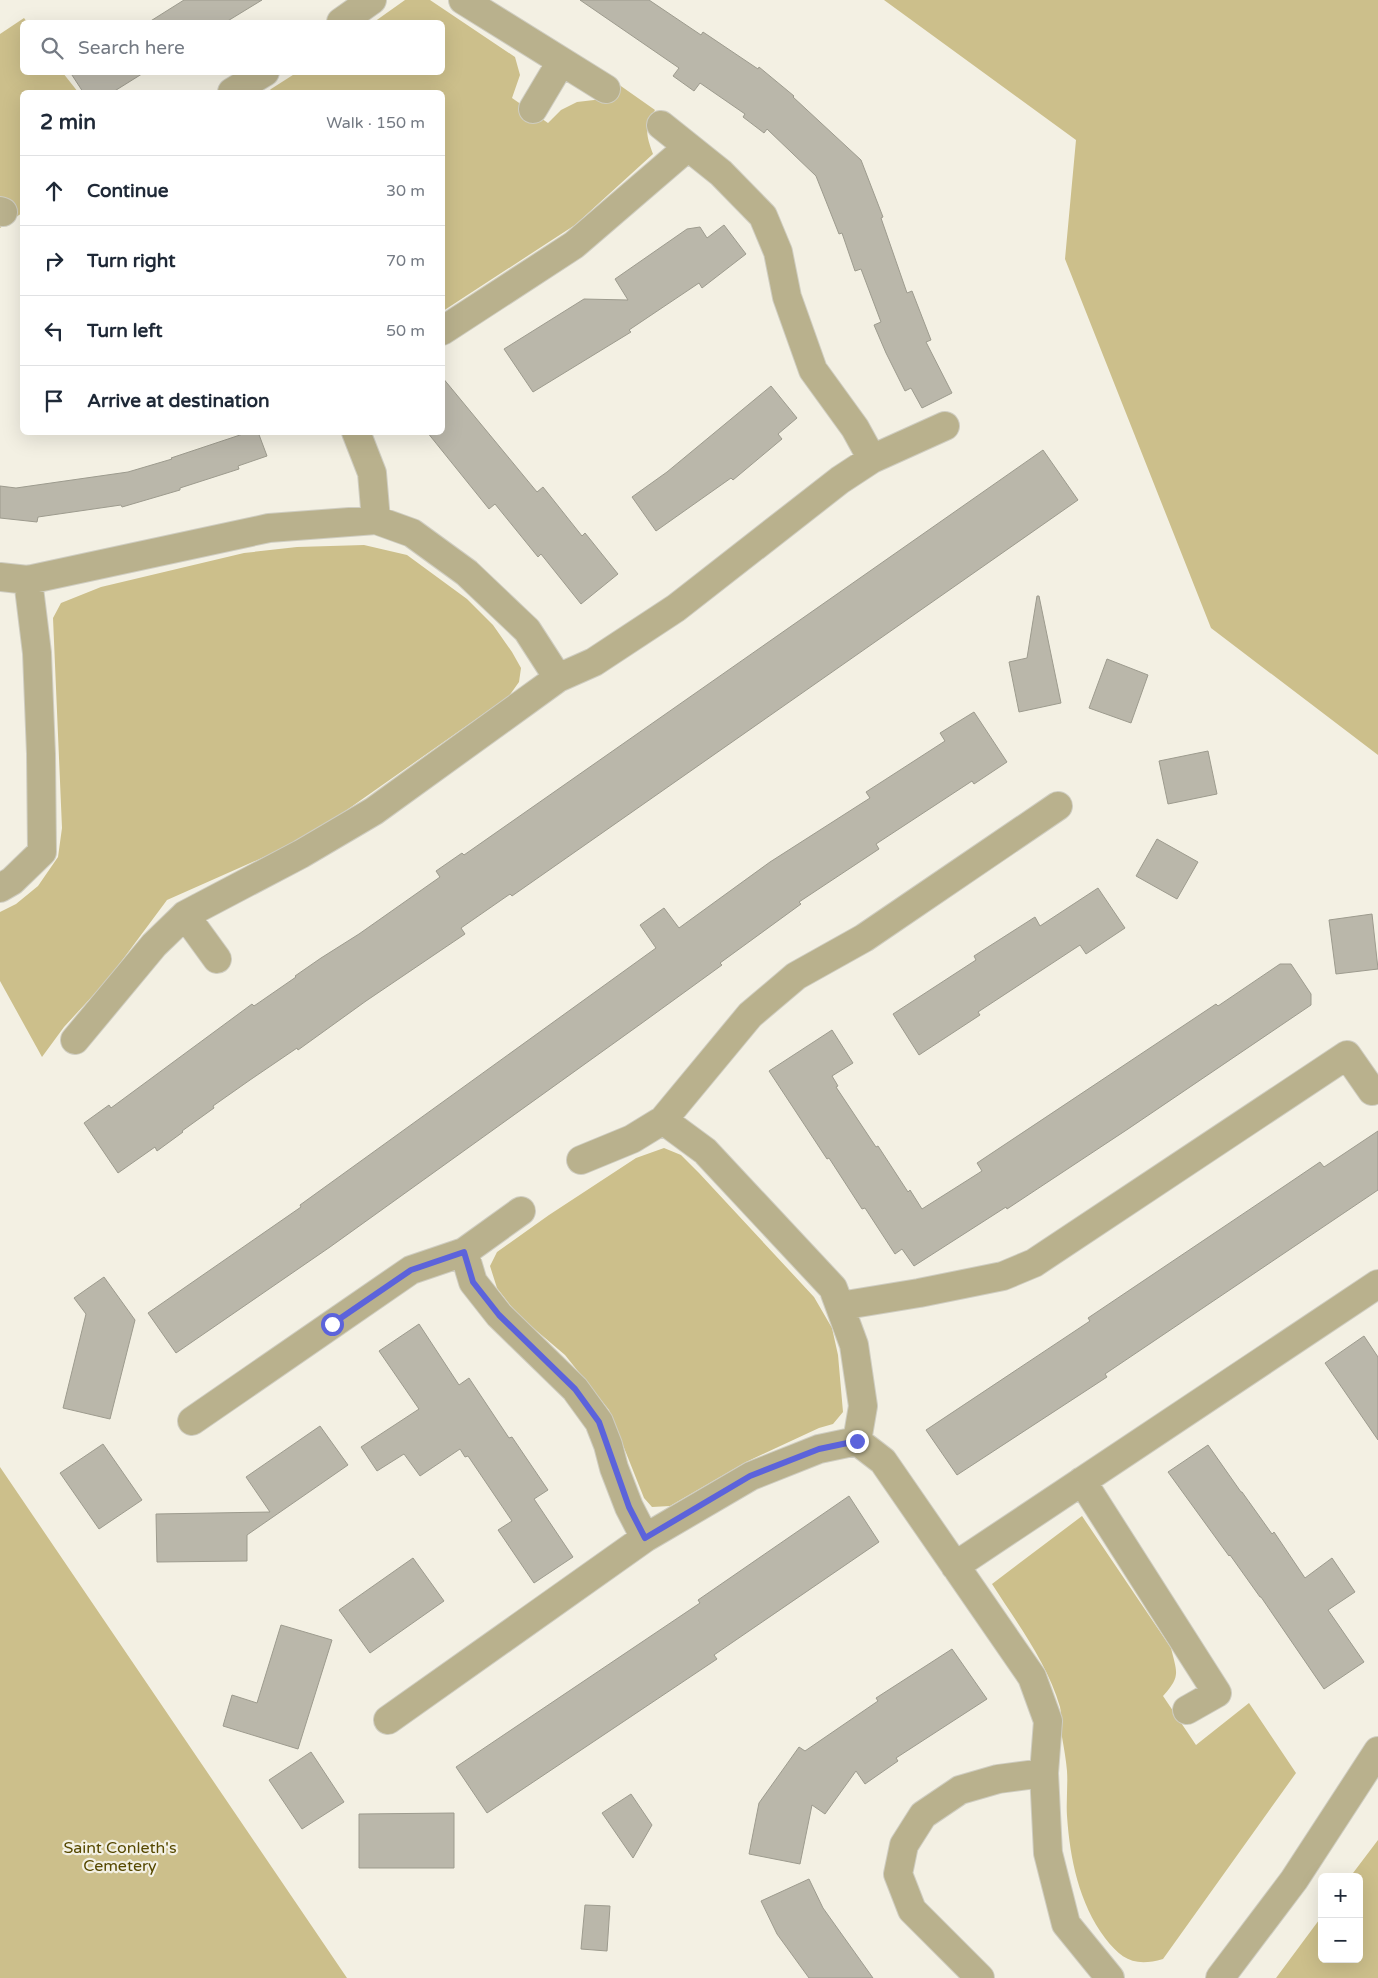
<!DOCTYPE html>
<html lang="en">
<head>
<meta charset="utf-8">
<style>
	:root { --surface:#fff; --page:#f6f6f7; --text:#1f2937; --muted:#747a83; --line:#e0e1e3 }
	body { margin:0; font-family:"Varela Round",sans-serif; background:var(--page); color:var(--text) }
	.controls { position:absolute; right:15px; bottom:15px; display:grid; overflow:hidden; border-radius:8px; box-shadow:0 5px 20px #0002 }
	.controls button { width:45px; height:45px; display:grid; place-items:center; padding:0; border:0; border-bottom:1px solid var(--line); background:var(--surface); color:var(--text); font:25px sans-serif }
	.stop { position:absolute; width:15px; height:15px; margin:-11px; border:4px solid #5c63db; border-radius:50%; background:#fff }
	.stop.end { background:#5c63db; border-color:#fff; box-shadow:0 1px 5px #0008 }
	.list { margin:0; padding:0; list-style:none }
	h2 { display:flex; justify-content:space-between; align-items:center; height:65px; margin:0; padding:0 20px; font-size:21px }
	h2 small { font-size:16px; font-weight:400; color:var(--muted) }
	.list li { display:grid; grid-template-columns:32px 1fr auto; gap:15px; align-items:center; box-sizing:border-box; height:70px; padding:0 20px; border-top:1px solid var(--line) }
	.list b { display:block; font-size:19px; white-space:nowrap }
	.list em { font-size:16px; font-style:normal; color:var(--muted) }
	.icon { flex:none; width:28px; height:28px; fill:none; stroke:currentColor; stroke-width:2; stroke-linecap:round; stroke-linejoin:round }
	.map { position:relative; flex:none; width:1378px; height:1978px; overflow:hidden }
	.search { position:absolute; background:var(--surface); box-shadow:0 5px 20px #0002; left:20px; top:20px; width:425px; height:55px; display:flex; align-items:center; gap:12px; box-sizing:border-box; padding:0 18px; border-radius:8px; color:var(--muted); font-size:19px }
	.panel { position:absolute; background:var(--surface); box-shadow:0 5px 20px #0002; left:20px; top:90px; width:425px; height:345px; border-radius:8px }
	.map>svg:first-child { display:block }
	.green { fill:#ccbf8b }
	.building { fill:#bab7aa; stroke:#9d9b8e }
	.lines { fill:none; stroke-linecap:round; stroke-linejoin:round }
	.minor-casing { stroke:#cfcdc1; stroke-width:30 }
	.minor { stroke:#b9b18d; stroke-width:28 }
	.route { stroke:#5c63db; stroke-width:6 }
	.labels { text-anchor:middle; stroke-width:4.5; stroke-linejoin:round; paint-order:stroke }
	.park-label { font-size:16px; fill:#564800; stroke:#f3f0e3 }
</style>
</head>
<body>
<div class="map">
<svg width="1378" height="1978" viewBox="0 0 1378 1978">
	<rect width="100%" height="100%" fill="#f3f0e3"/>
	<!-- green -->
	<path class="green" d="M 405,0 L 430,0 L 515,57 L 520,75 L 512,98 L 548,123 L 561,110 L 577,102 L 594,100 L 604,97 L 618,84 L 655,110 C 644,127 646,135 653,154 L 575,225 L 443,311 L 442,92 L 268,92 L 271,89 L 296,73 L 442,72 L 442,22 L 374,22 Z
		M 884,0 L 1378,0 L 1378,755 L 1211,628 L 1065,259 L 1076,140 Z
		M 24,18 L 27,22 L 22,22 L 22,72 L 63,73 L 78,92 L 22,92 L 22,213 L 0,228 L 0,34 Z
		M 364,545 L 407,555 L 467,599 L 493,625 L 512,652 L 521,668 L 519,682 L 509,696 L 307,838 L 167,900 L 109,978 L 64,1027 L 42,1057 L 0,981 L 0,912 L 16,904 L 38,886 L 58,857 L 62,828 L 53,618 L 61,603 L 101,587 L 244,553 L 297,547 Z
		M 664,1148 L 681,1155 L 699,1173 L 814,1297 L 832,1328 L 838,1355 L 843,1412 L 833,1424 L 819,1428 L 746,1462 L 670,1506 L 652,1507 L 644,1498 L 609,1410 L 565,1355 L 518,1315 L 497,1288 L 490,1266 L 497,1252 L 549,1215 L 636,1158 Z
		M 0,1467 L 347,1978 L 0,1978 Z
		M 1082,1516 L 1171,1648 C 1177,1673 1181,1676 1163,1696 L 1196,1745 L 1249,1703 L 1296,1773 L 1163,1959 C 1135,1967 1122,1960 1105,1938 C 1079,1903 1070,1859 1067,1816 C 1066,1801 1068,1786 1067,1771 C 1066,1760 1064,1748 1062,1737 C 1061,1727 1062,1716 1060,1707 C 1047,1662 1017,1623 992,1584 Z
		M 1378,1840 L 1378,1978 L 1276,1978 L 1322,1916 L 1322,1959 L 1359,1959 L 1359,1877 L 1350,1877 Z"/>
	<!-- building -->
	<path class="building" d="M 184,0 L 262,0 L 226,22 L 149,22 Z
		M 580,0 L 649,0 L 701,35 L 703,32 L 758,69 L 759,67 L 794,96 L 793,97 L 861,160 L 883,217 L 881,218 L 907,293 L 912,291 L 931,340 L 926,342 L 952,393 L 922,408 L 911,388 L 905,391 L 886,353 L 874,325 L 881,322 L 861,269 L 855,271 L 842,233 L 839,234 L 816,176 L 767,129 L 764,133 L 743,117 L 745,114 L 700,83 L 694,91 L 673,76 L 679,68 Z
		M 70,72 L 145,72 L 113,92 L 83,92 Z
		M 724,225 L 746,254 L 702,288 L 699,283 L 629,330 L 631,332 L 533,392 L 504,349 L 584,299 L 628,300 L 615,279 L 687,229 L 700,227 L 707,238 Z
		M 442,377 L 537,492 L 543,487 L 582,536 L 585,533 L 618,574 L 581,604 L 541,554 L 538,557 L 495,504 L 489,509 L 427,432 L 442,432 Z
		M 771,386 L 797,418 L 778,434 L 782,439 L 733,480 L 731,478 L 656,531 L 632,497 L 667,472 Z
		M 249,432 L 258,432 L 267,456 L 238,466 L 239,469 L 180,488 L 180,490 L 122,507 L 121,505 L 38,517 L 37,522 L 0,518 L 0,486 L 16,488 L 128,472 L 172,459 L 171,458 Z
		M 1043,450 L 1078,500 L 512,896 L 510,894 L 461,928 L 465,934 L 366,1001 L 298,1050 L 297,1048 L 250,1080 L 213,1106 L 214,1108 L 182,1131 L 183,1132 L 157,1151 L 155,1147 L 118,1173 L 84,1123 L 109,1105 L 111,1108 L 252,1004 L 254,1006 L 296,977 L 295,976 L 321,958 L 359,934 L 440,877 L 436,871 L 462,853 L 464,855 Z
		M 1037,596 L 1039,596 L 1061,703 L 1019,712 L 1009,662 L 1027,658 Z
		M 1107,659 L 1148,675 L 1131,723 L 1089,708 Z
		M 974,712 L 1007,762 L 974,784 L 972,781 L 876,844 L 879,849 L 799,902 L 801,904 L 720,963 L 722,965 L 642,1023 L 330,1247 L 176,1353 L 148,1313 L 301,1207 L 300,1205 L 656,948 L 640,925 L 664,908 L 679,928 L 770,862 L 870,798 L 866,792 L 945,741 L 940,733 Z
		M 1208,751 L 1217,794 L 1168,804 L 1159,761 Z
		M 1157,839 L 1198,862 L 1177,899 L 1136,876 Z
		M 1098,888 L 1125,928 L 1086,954 L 1080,945 L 978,1012 L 980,1015 L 919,1055 L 893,1014 L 976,960 L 974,956 L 1035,917 L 1040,926 Z
		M 1372,914 L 1378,969 L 1336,974 L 1329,920 Z
		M 1280,964 L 1291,964 L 1311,994 L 1311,1005 L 1128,1129 L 1007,1209 L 1006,1207 L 914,1266 L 902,1249 L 895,1254 L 865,1208 L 862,1209 L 829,1158 L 827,1159 L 769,1071 L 832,1030 L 853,1063 L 832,1076 L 838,1086 L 836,1087 L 876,1147 L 878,1146 L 908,1192 L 910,1190 L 922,1209 L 982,1171 L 977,1163 L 1216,1004 L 1218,1006 Z
		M 1378,1131 L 1378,1190 L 1105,1374 L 1107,1377 L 957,1475 L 926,1430 L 1090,1321 L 1088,1318 L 1286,1185 L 1320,1162 L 1324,1167 Z
		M 104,1277 L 135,1320 L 110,1419 L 63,1408 L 86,1314 L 74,1298 Z
		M 419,1324 L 459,1385 L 469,1378 L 509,1438 L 512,1437 L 548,1490 L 534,1499 L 573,1557 L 534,1583 L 498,1530 L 512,1521 L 468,1456 L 465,1457 L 460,1449 L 420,1476 L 404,1454 L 377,1471 L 361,1447 L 419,1409 L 379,1351 Z
		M 1364,1336 L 1378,1357 L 1378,1440 L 1325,1363 Z
		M 320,1426 L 348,1465 L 247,1535 L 247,1561 L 157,1562 L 156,1514 L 270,1512 L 246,1477 Z
		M 103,1444 L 142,1500 L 99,1529 L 60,1473 Z
		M 1208,1445 L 1241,1492 L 1242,1492 L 1272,1534 L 1274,1532 L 1305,1578 L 1332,1558 L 1355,1592 L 1328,1610 L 1364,1662 L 1324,1689 L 1261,1597 L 1260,1597 L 1230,1555 L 1229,1556 L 1168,1472 Z
		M 849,1496 L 879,1542 L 714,1655 L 717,1659 L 487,1813 L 456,1767 L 700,1603 L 698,1600 Z
		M 413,1558 L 444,1601 L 370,1653 L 339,1610 Z
		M 281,1625 L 332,1640 L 298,1749 L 223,1726 L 232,1695 L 257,1703 Z
		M 952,1649 L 987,1699 L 896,1758 L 898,1761 L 865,1784 L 856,1771 L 825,1814 L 812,1805 L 800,1864 L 749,1854 L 759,1803 L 799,1747 L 805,1751 L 878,1701 L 876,1698 Z
		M 311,1752 L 344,1802 L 302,1829 L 269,1780 Z
		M 631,1794 L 652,1825 L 633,1858 L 602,1813 Z
		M 454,1813 L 454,1868 L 359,1868 L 359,1814 Z
		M 809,1879 L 823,1908 L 873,1978 L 809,1978 L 777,1934 L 761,1901 Z
		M 585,1905 L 610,1906 L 607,1951 L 581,1949 Z"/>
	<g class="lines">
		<!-- minor casing -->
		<g class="minor-casing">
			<path id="minor" d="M 463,0 L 606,89
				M 341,22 L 372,0
				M 232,92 L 265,72
				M 533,109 L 561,62
				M 661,125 L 721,173 L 763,216 L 778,252 L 787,297 L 813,370 L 855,428 L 872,459
				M 0,211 L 3,212
				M 442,331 L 574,245 L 688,147
				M 356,432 L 372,473 L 376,520
				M 0,577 L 28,580 L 269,528 L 376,520 L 412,533 L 467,573 L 527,630 L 558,678
				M 0,888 L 12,881 L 42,852 L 41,754 L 37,653 L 28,580
				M 185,915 L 217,959
				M 75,1040 L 154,945 L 185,915 L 301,854 L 374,811 L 558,678 L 594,662 L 676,608 L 840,480 L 872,459 L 945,426
				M 663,1120 L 750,1015 L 796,976 L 864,938 L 1058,806
				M 581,1160 L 632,1139 L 663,1120 L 705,1151 L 833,1288 L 854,1345 L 863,1406 L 857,1441 L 883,1461 L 1032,1677 L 1048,1721 L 1044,1773 L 1048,1853 L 1066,1924 L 1110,1978
				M 464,1252 L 473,1282 L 499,1315 L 575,1389 L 599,1422 L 608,1445 L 614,1468 L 629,1507 L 645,1538
				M 840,1306 L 919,1293 L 1003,1276 L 1034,1263 L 1347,1055 L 1372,1091
				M 192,1421 L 411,1270 L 464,1252 L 521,1211
				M 1082,1481 L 1217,1693 L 1187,1710
				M 955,1566 L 1378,1284
				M 388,1720 L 645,1538 L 751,1476 L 819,1449 L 857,1441
				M 980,1978 L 912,1910 L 898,1874 L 904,1845 L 923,1815 L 960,1790 L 998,1779 L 1044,1773
				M 1220,1978 L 1294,1880 L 1378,1751"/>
		</g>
		<!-- minor -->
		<use href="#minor" class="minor"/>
	</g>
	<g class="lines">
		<!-- route -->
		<path class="route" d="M 332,1324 L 411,1270 L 464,1252 L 473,1282 L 499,1315 L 575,1389 L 599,1422 L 629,1507 L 645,1538 L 750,1476 L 819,1449 L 857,1441"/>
	</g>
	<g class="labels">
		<!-- park labels -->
		<g class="park-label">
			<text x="120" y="1853">Saint Conleth's<tspan x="120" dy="18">Cemetery</tspan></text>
		</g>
	</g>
</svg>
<div class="controls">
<button>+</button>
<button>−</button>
</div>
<div class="stop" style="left:332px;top:1324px"></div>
<div class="stop end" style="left:857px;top:1441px"></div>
<div class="search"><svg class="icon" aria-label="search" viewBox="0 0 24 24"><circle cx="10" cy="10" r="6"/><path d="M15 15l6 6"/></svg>Search here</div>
<section class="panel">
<h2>2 min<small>Walk · 150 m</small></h2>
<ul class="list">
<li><svg class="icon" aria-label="ahead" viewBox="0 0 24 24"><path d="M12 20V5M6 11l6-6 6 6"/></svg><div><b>Continue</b></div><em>30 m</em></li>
<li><svg class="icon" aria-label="right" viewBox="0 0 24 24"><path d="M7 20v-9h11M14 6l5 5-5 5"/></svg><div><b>Turn right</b></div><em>70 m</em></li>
<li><svg class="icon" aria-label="left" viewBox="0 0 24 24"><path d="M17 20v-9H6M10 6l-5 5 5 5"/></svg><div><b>Turn left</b></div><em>50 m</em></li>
<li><svg class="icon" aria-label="arrive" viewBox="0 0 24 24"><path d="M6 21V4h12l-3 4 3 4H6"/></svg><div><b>Arrive at destination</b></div></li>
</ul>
</section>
</div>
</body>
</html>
